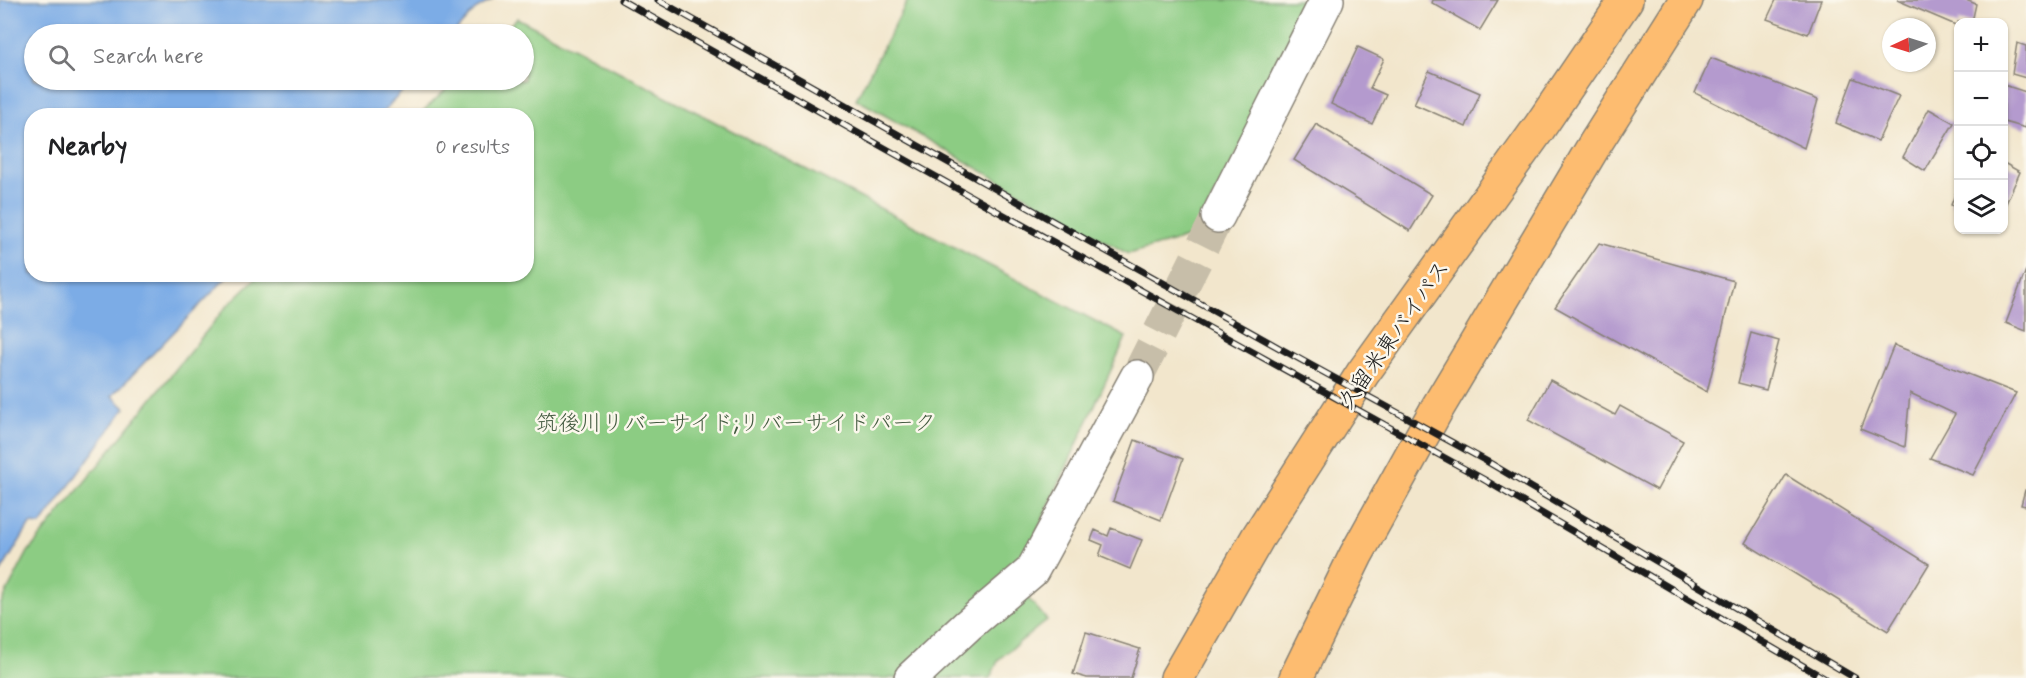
<!DOCTYPE html>
<html lang="en">
<head>
<meta charset="utf-8">
<style>
	:root { --surface:#fff; --page:#f6f6f6; --text:#202124; --muted:#757577; --line:#e0e0e0 }
	body { margin:0; font-family:Mynerve,"Klee One",sans-serif; background:var(--page); color:var(--text) }
	.controls { position:absolute; right:18px; top:18px; display:grid; overflow:hidden; border-radius:12px; box-shadow:0 2px 4px #0004 }
	.controls button { width:54px; height:54px; display:grid; place-items:center; padding:0; border:0; border-bottom:2px solid var(--line); background:var(--surface); color:var(--text); font:30px sans-serif }
	.compass { position:absolute; left:1882px; top:18px; width:54px; height:54px; border-radius:50%; background:var(--surface); box-shadow:0 2px 4px #0004; rotate:266deg }
	.list { margin:0; padding:0; list-style:none }
	h2 { display:flex; justify-content:space-between; align-items:center; height:78px; margin:0; padding:0 24px; font-size:26px }
	h2 small { font-size:20px; font-weight:400; color:var(--muted) }
	.icon { flex:none; width:33px; height:33px; fill:none; stroke:currentColor; stroke-width:2; stroke-linecap:round; stroke-linejoin:round }
	.map { position:relative; flex:none; width:2026px; height:678px; overflow:hidden }
	.search { position:absolute; background:var(--surface); box-shadow:0 2px 4px #0004; left:24px; top:24px; width:510px; height:66px; display:flex; align-items:center; gap:15px; box-sizing:border-box; padding:0 21px; border-radius:33px; color:var(--muted); font-size:22px }
	.panel { position:absolute; background:var(--surface); box-shadow:0 2px 4px #0004; left:24px; top:108px; width:510px; height:174px; border-radius:24px }
	.map>svg:first-child { display:block }
	.green { fill:#8ccc83; stroke:#547450; stroke-width:1.5 }
	.water { fill:#7cace6; stroke:#4c6481; stroke-width:1.5 }
	.building { fill:#b49ace }
	.lines { fill:none; stroke-linecap:round; stroke-linejoin:round }
	.minor-tunnel { stroke:#c7bea9; stroke-width:33; stroke-dasharray:33 16; stroke-linecap:butt }
	.minor-casing { stroke:#878174; stroke-width:36 }
	.highway-casing { stroke:#878174; stroke-width:36 }
	.minor { stroke:#fff; stroke-width:33 }
	.highway { stroke:#fdbc70; stroke-width:33 }
	.rail-casing { stroke:#1c1c1c; stroke-width:7 }
	.rail { stroke:#fbf7ec; stroke-width:4.5; stroke-dasharray:14; stroke-linecap:butt }
	.labels { text-anchor:middle; stroke-width:5; stroke-linejoin:round; paint-order:stroke }
	.street-label { font-size:22px; fill:#1c1c1c; stroke:#fbf7ec }
	.park-label { font-size:22px; fill:#435a40; stroke:#fbf7ec }
</style>
</head>
<body>
<div class="map">
<svg width="2026" height="678" viewBox="0 0 2026 678">
	<rect width="100%" height="100%" fill="#fbf7ec"/>
	<filter id="ink" filterUnits="userSpaceOnUse"><feTurbulence type="fractalNoise" baseFrequency=".0167" numOctaves="2"/><feDisplacementMap in="SourceGraphic" scale="12" xChannelSelector="R" yChannelSelector="G"/><feConvolveMatrix kernelMatrix="1 2 1 2 8 2 1 2 1" color-interpolation-filters="sRGB"/></filter>
	<filter id="wash" filterUnits="userSpaceOnUse"><feTurbulence type="fractalNoise" baseFrequency=".008" numOctaves="4" result="noise"/><feDisplacementMap in="SourceGraphic" scale="24" xChannelSelector="R" yChannelSelector="G"/><feGaussianBlur stdDeviation="1.35" result="paint"/><feColorMatrix in="noise" values="0 0 0 0 0 0 0 0 0 0 0 0 0 0 0 0 0 1.4 0 .05"/><feComposite in="paint" operator="in"/></filter>
	<g filter="url(#wash)">
		<rect width="100%" height="100%" fill="#f2e6cc"/>
		<!-- green -->
		<path class="green" d="M 908,0 L 1318,0 L 1193,236 L 1128,254 L 856,99 Z
			M 517,18 L 1126,337 L 1024,560 L 905,678 L 0,678 L 0,605 L 28,552 L 226,307 L 259,275 L 526,274 L 526,116 L 419,115 L 456,80 L 524,80 L 524,34 L 501,34 Z
			M 1013,598 L 1028,598 L 1047,620 L 999,659 L 990,678 L 932,678 Z"/>
		<!-- water -->
		<path class="water" d="M 0,0 L 492,0 L 475,10 L 453,34 L 34,34 L 34,80 L 413,80 L 380,115 L 32,116 L 32,274 L 229,275 L 112,396 L 125,408 L 41,525 L 30,524 L 0,573 Z"/>
		<g id="blocks">
			<!-- building -->
			<path class="building" d="M 1433,0 L 1498,0 L 1480,30 L 1432,3 Z
				M 1776,0 L 1821,0 L 1808,34 L 1767,19 Z
				M 1897,0 L 1966,0 L 1976,4 L 1972,22 L 1958,22 L 1958,26 Z
				M 2017,43 L 2026,46 L 2026,78 L 2012,74 Z
				M 1358,47 L 1384,59 L 1370,88 L 1386,95 L 1372,124 L 1331,104 Z
				M 1711,58 L 1818,100 L 1804,148 L 1695,93 Z
				M 1429,71 L 1480,93 L 1466,127 L 1414,104 Z
				M 1853,78 L 1899,96 L 1878,141 L 1836,123 Z
				M 2004,85 L 2026,92 L 2026,128 L 2004,122 Z
				M 1929,109 L 1954,123 L 1925,171 L 1903,157 Z
				M 1316,124 L 1432,195 L 1410,231 L 1294,160 Z
				M 2004,163 L 2020,172 L 2004,208 Z
				M 1958,187 L 1958,209 L 1951,205 Z
				M 1599,243 L 1734,281 L 1707,392 L 1555,307 Z
				M 2026,270 L 2026,331 L 2006,323 Z
				M 1751,333 L 1779,341 L 1766,390 L 1738,383 Z
				M 1894,345 L 2016,393 L 1973,475 L 1930,458 L 1955,414 L 1910,393 L 1905,447 L 1860,429 Z
				M 1550,380 L 1615,415 L 1620,406 L 1683,441 L 1657,490 L 1528,420 Z
				M 1135,440 L 1183,459 L 1161,520 L 1113,501 Z
				M 1786,475 L 1929,564 L 1888,631 L 1745,543 Z
				M 2025,490 L 2026,490 L 2026,506 L 2021,505 Z
				M 1111,528 L 1142,540 L 1130,569 L 1099,556 L 1103,545 L 1091,540 L 1095,530 L 1108,536 Z
				M 1086,632 L 1140,649 L 1131,678 L 1087,678 L 1073,674 Z"/>
		</g>
	</g>
	<g filter="url(#ink)">
		<use href="#blocks" fill-opacity="0" stroke="#878174" stroke-width="1.5"/>
		<g class="lines">
			<!-- minor-tunnel -->
			<path class="minor-tunnel" d="M 1137,377 L 1218,216"/>
			<!-- minor casing -->
			<g class="minor-casing">
				<path id="minor" d="M 1218,216 L 1327,0
					M 911,678 L 968,625 L 1032,571 L 1137,377"/>
			</g>
			<!-- highway casing -->
			<g class="highway-casing">
				<path id="highway" d="M 1177,678 L 1258,537 L 1363,373 L 1539,128 L 1626,0
					M 1296,678 L 1356,555 L 1438,407 L 1595,144 L 1686,0"/>
			</g>
			<!-- minor -->
			<use href="#minor" class="minor"/>
			<!-- highway -->
			<use href="#highway" class="highway"/>
			<!-- rail casing -->
			<g class="rail-casing">
				<path id="rail" d="M 621,0 L 997,211 L 1483,479 L 1824,678
					M 658,0 L 1283,350 L 1488,462 L 1855,678"/>
			</g>
			<!-- rail -->
			<use href="#rail" class="rail"/>
		</g>
	</g>
	<g class="labels">
		<!-- street labels -->
		<g class="street-label">
			<text transform="translate(1393 334) rotate(-55)" y="8">久留米東バイパス</text>
		</g>
		<!-- park labels -->
		<g class="park-label">
			<text x="736" y="430">筑後川リバーサイド;リバーサイドパーク</text>
		</g>
	</g>
</svg>
<div class="controls">
<button>+</button>
<button>−</button>
<button><svg class="icon" aria-label="locate" viewBox="0 0 24 24"><circle cx="12" cy="12" r="6"/><path d="M12 2v4M12 18v4M2 12h4M18 12h4"/></svg></button>
<button><svg class="icon" aria-label="layers" viewBox="0 0 24 24"><path d="M12 4l9 5-9 5-9-5zM3 14l9 5 9-5"/></svg></button>
</div>
<svg class="compass" viewBox="-18 -18 36 36"><path d="M0-13l5 13h-10z" fill="#e53935"/><path d="M0 13l5-13h-10z" fill="#757577"/></svg>
<div class="search"><svg class="icon" aria-label="search" viewBox="0 0 24 24"><circle cx="10" cy="10" r="6"/><path d="M15 15l6 6"/></svg>Search here</div>
<section class="panel">
<h2>Nearby<small>0 results</small></h2>
<ul class="list">
</ul>
</section>
</div>
</body>
</html>
